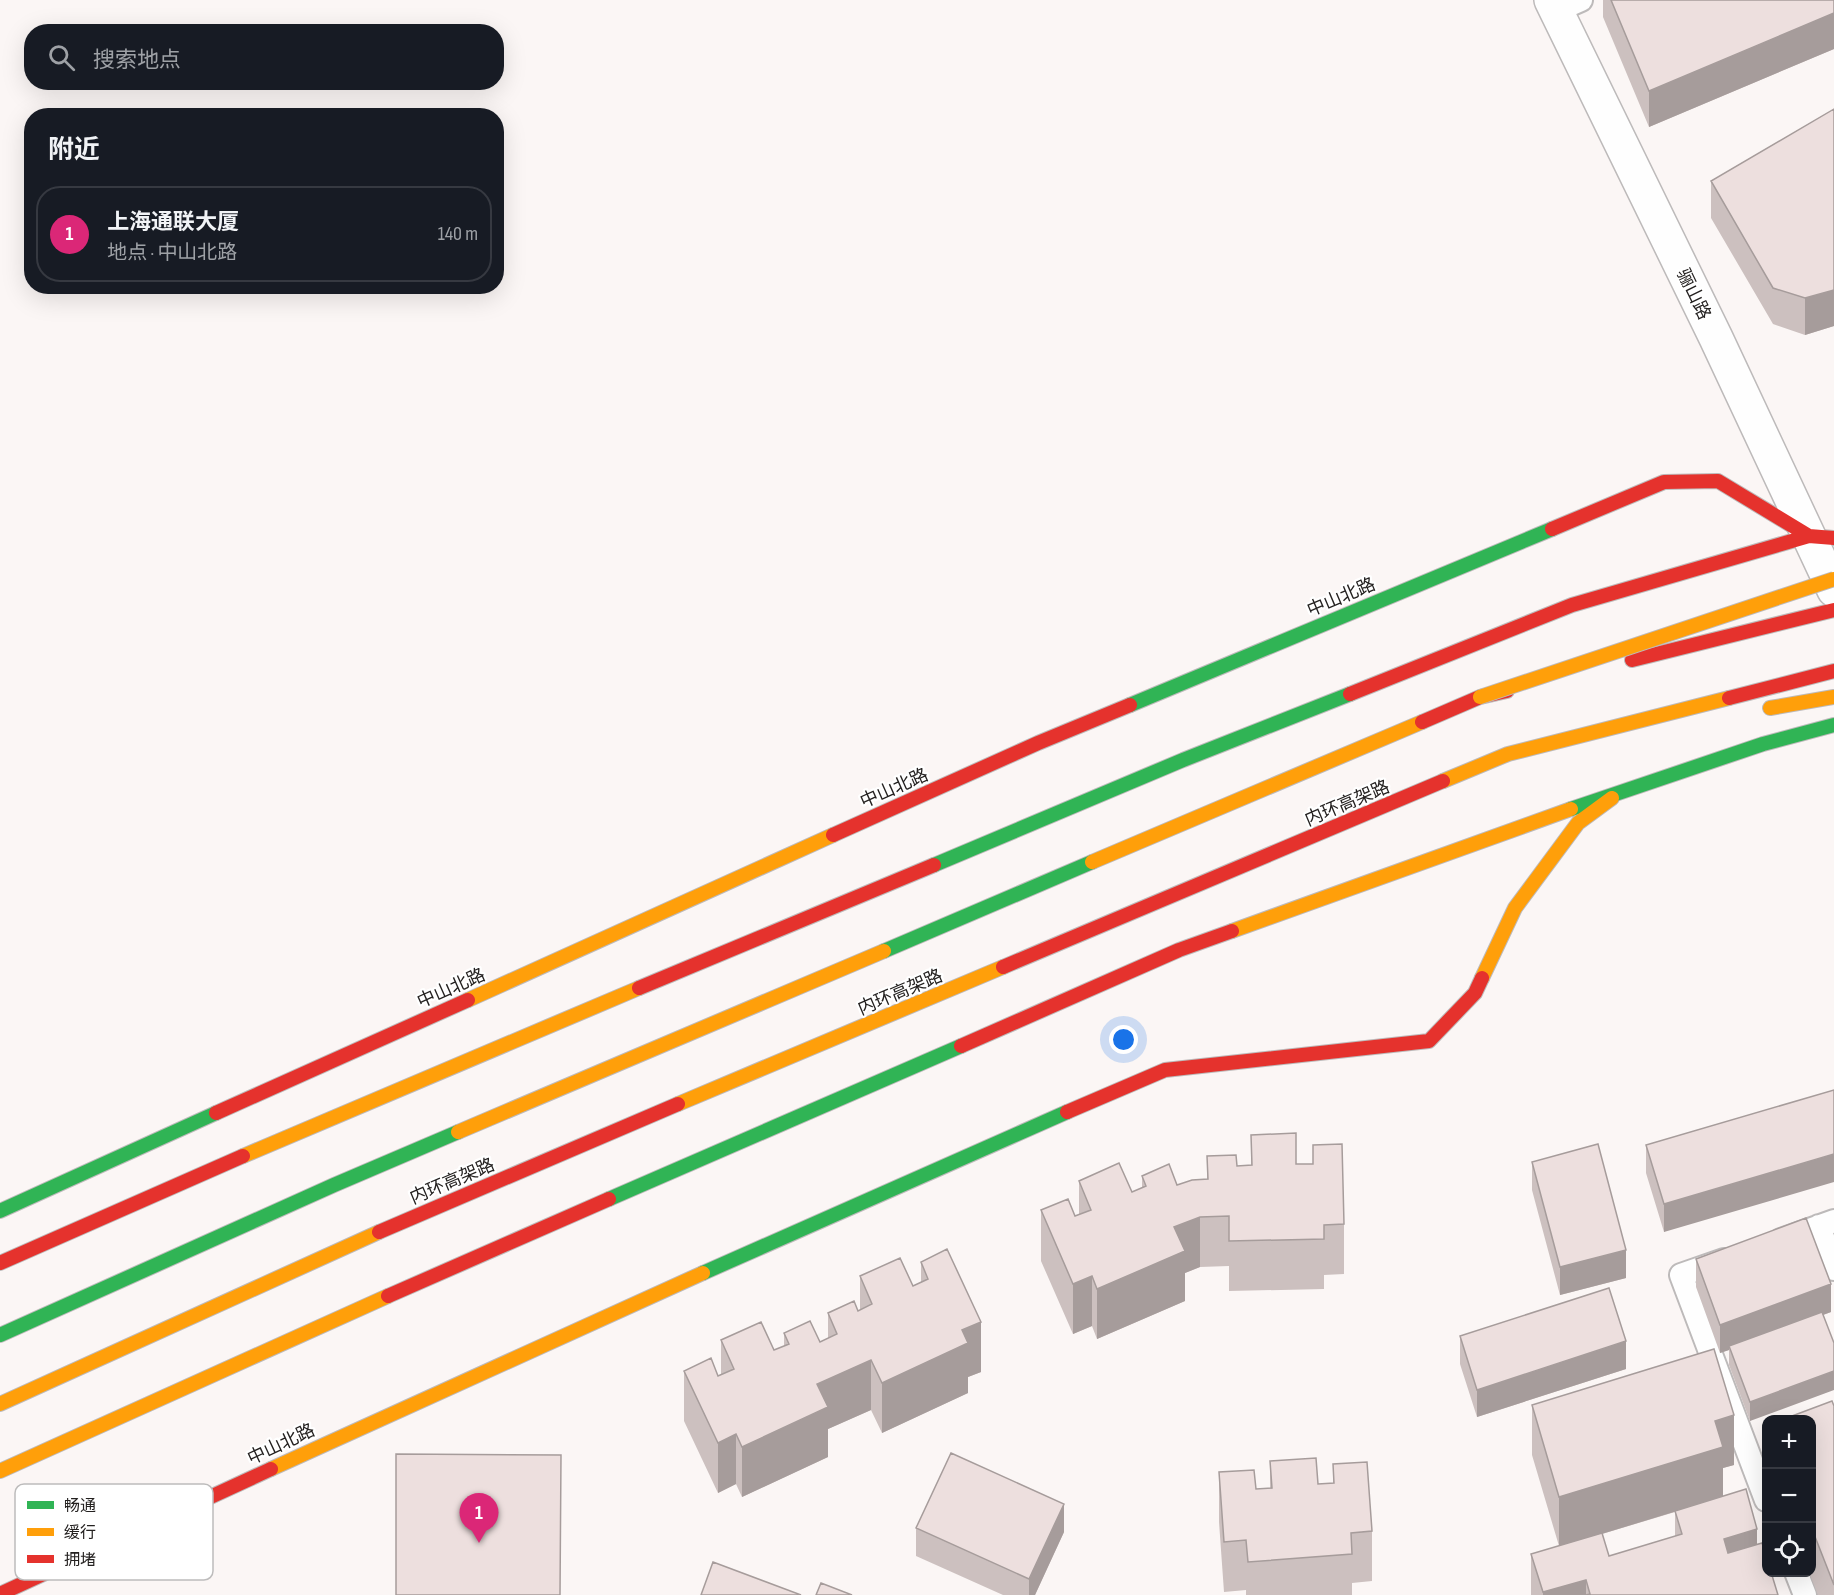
<!DOCTYPE html>
<html lang="zh">
<head>
<meta charset="utf-8">
<style>
	:root { --surface:#171b24; --page:#242831; --text:#f1f3f6; --muted:#9ea1a6; --line:#363941; --accent:#db2777 }
	body { margin:0; font-family:"Sofia Sans Condensed","Noto Sans SC",sans-serif; background:var(--page); color:var(--text) }
	.controls { position:absolute; right:18px; bottom:18px; display:grid; overflow:hidden; border-radius:12px; box-shadow:0 6px 24px #0002 }
	.controls button { width:54px; height:54px; display:grid; place-items:center; padding:0; border:0; border-bottom:2px solid var(--line); background:var(--surface); color:var(--text); font:30px sans-serif }
	.you { position:absolute; left:1124px; top:1040px; width:21px; height:21px; margin:-15px; border:4px solid #fff; border-radius:50%; background:#1a73e8; box-shadow:0 0 0 9px #1a73e833 }
	.badge { display:grid; place-items:center; width:39px; height:39px; border-radius:50%; background:var(--accent); color:#fff; font-size:20px; font-weight:700 }
	.pin { position:absolute; translate:-50% -50px; filter:drop-shadow(0 2px 3px #0008) }
	.pin::after { content:''; position:absolute; top:32px; width:21px; height:18px; background:inherit; clip-path:polygon(0 0,100% 0,50% 100%) }
	.list { margin:0; padding:0; list-style:none }
	h2 { display:flex; justify-content:space-between; align-items:center; height:78px; margin:0; padding:0 24px; font-size:26px }
	h2 small { font-size:20px; font-weight:400; color:var(--muted) }
	.list li { display:grid; grid-template-columns:39px 1fr auto; gap:18px; align-items:center; box-sizing:border-box; height:96px; margin:0 12px 12px; padding:0 12px; border:2px solid var(--line); border-radius:24px }
	.list b { display:block; font-size:22px; white-space:nowrap }
	.list p { margin:0; font-size:20px; white-space:nowrap; color:var(--muted) }
	.list em { font-size:20px; font-style:normal; color:var(--muted) }
	.icon { flex:none; width:33px; height:33px; fill:none; stroke:currentColor; stroke-width:2; stroke-linecap:round; stroke-linejoin:round }
	.map { position:relative; flex:none; width:1834px; height:1595px; overflow:hidden }
	.search { position:absolute; background:var(--surface); box-shadow:0 6px 24px #0002; left:24px; top:24px; width:480px; height:66px; display:flex; align-items:center; gap:15px; box-sizing:border-box; padding:0 21px; border-radius:24px; color:var(--muted); font-size:22px }
	.panel { position:absolute; background:var(--surface); box-shadow:0 6px 24px #0002; left:24px; top:108px; width:480px; height:186px; border-radius:24px }
	.map>svg:first-child { display:block }
	.lines { fill:none; stroke-linecap:round; stroke-linejoin:round }
	.lane-casing { stroke:#bdbaba; stroke-width:26 }
	.street-casing { stroke:#bdbaba; stroke-width:36 }
	.fast-casing { stroke:#bdbaba; stroke-width:16 }
	.slow-casing { stroke:#bdbaba; stroke-width:16 }
	.jam-casing { stroke:#bdbaba; stroke-width:16 }
	.lane { stroke:#fefefe; stroke-width:22 }
	.street { stroke:#fefefe; stroke-width:33 }
	.fast { stroke:#30b455; stroke-width:14 }
	.slow { stroke:#ff9f0a; stroke-width:14 }
	.jam { stroke:#e5322d; stroke-width:14 }
	.slow-bridge-casing { stroke:#bdbaba; stroke-width:16; stroke-linecap:butt }
	.slow-bridge { stroke:#ff9f0a; stroke-width:14 }
	.wall { fill:#ccc0bf; fill-rule:evenodd }
	.shaded-wall { fill:#a69c9b }
	.building { fill:#eddfde; stroke:#a69c9b; stroke-width:1.5 }
	.labels { text-anchor:middle; stroke-width:4.5; stroke-linejoin:round; paint-order:stroke }
	.street-label { font-size:18px; fill:#242120; stroke:#fff }
	.key { fill:#fff; stroke:#bdbcbc; stroke-width:1.5 }
	.key-label { font-size:16px; fill:#242120 }
</style>
</head>
<body>
<div class="map">
<svg width="1834" height="1595" viewBox="0 0 1834 1595">
	<rect width="100%" height="100%" fill="#fbf6f5"/>
	<g class="lines">
		<!-- lane casing -->
		<g class="lane-casing">
			<path id="lane" d="M 1556,11 L 1581,0
				M 1819,1226 L 1834,1269
				M 1781,1240 L 1834,1221
				M 1724,1260 L 1681,1275 L 1766,1500
				M 1796,1572 L 1805,1595"/>
		</g>
		<!-- street casing -->
		<g class="street-casing">
			<path id="street" d="M 1551,0 L 1716,338 L 1834,590"/>
		</g>
		<!-- fast casing -->
		<g class="fast-casing">
			<path id="fast" d="M 1130,705 L 1552,529
				M 1571,809 L 1763,744 L 1834,725
				M 934,865 L 1183,760 L 1350,694
				M 884,951 L 1092,862
				M 609,1199 L 961,1046
				M 0,1211 L 216,1113
				M 703,1273 L 1067,1112
				M 0,1335 L 334,1185 L 458,1132"/>
		</g>
		<!-- slow casing -->
		<g class="slow-casing">
			<path id="slow" d="M 1770,708 L 1834,697
				M 1443,781 L 1508,754 L 1729,698
				M 1092,862 L 1422,722
				M 1232,931 L 1571,809
				M 1482,978 L 1515,908 L 1578,823 L 1612,798
				M 468,1000 L 833,835
				M 678,1104 L 1003,967
				M 458,1132 L 884,951
				M 243,1156 L 639,988
				M 0,1404 L 379,1232
				M 271,1469 L 703,1273
				M 0,1471 L 388,1296"/>
		</g>
		<!-- jam casing -->
		<g class="jam-casing">
			<path id="jam" d="M 1552,529 L 1664,482 L 1718,481 L 1809,536
				M 1632,660 L 1834,610
				M 1350,694 L 1572,605 L 1809,536 L 1834,538
				M 1729,698 L 1834,671
				M 1422,722 L 1480,697 L 1507,691
				M 833,835 L 1038,743 L 1130,705
				M 1003,967 L 1443,781
				M 639,988 L 934,865
				M 961,1046 L 1179,950 L 1232,931
				M 1067,1112 L 1165,1070 L 1429,1041 L 1475,993 L 1482,978
				M 216,1113 L 468,1000
				M 379,1232 L 678,1104
				M 0,1263 L 243,1156
				M 388,1296 L 609,1199
				M 0,1594 L 271,1469"/>
		</g>
		<!-- lane -->
		<use href="#lane" class="lane"/>
		<!-- street -->
		<use href="#street" class="street"/>
		<!-- fast -->
		<use href="#fast" class="fast"/>
		<!-- slow -->
		<use href="#slow" class="slow"/>
		<!-- jam -->
		<use href="#jam" class="jam"/>
		<!-- slow-bridge casing -->
		<g class="slow-bridge-casing">
			<path id="slow-bridge" d="M 1480,697 L 1834,579"/>
		</g>
		<!-- slow-bridge -->
		<use href="#slow-bridge" class="slow-bridge"/>
	</g>
	<!-- wall -->
	<path class="wall" d="M 1603,0 L 1834,0 L 1834,49 L 1649,127 L 1603,17 Z
		M 1834,109 L 1834,326 L 1805,335 L 1773,324 L 1711,218 L 1711,181 Z
		M 1834,1090 L 1664,1232 L 1646,1173 L 1646,1145 Z
		M 1251,1135 L 1296,1164 L 1313,1164 L 1313,1145 L 1344,1224 L 1344,1274 L 1324,1275 L 1324,1289 L 1229,1291 L 1229,1266 L 1200,1267 L 1185,1273 L 1185,1301 L 1097,1339 L 1092,1326 L 1073,1334 L 1041,1261 L 1041,1210 L 1075,1216 L 1079,1215 L 1079,1181 L 1132,1192 L 1142,1188 L 1142,1176 L 1177,1185 L 1207,1179 L 1207,1156 L 1237,1166 L 1251,1165 Z
		M 1532,1162 L 1626,1278 L 1560,1295 L 1532,1190 Z
		M 1696,1259 L 1831,1312 L 1823,1315 L 1750,1421 L 1729,1365 L 1729,1350 L 1720,1353 L 1696,1287 Z
		M 921,1262 L 981,1372 L 968,1377 L 968,1393 L 882,1433 L 871,1410 L 828,1429 L 828,1457 L 742,1497 L 736,1484 L 718,1493 L 684,1421 L 684,1371 L 718,1376 L 721,1374 L 721,1340 L 774,1350 L 784,1346 L 784,1333 L 820,1342 L 828,1338 L 828,1313 L 860,1310 L 860,1276 L 913,1286 L 921,1282 Z
		M 1460,1336 L 1626,1369 L 1477,1417 L 1460,1364 Z
		M 1532,1405 L 1734,1465 L 1723,1468 L 1723,1496 L 1757,1544 L 1778,1595 L 1531,1595 L 1531,1554 L 1559,1546 L 1532,1455 ZM 1675,1512 L 1675,1537 L 1609,1556 L 1602,1534 Z
		M 1834,1406 L 1834,1595 L 1818,1595 L 1809,1572 L 1812,1572 L 1812,1419 Z
		M 1270,1461 L 1318,1484 L 1333,1483 L 1333,1464 L 1372,1531 L 1372,1581 L 1352,1583 L 1352,1595 L 1246,1595 L 1246,1590 L 1224,1592 L 1219,1522 L 1219,1472 L 1256,1489 L 1270,1488 Z
		M 916,1528 L 1064,1532 L 1035,1595 L 1003,1595 L 916,1556 Z"/>
	<!-- shaded-wall -->
	<path class="shaded-wall" d="M 1834,13 L 1834,49 L 1649,127 L 1649,91 Z
		M 1834,290 L 1834,326 L 1805,335 L 1805,298 Z
		M 1834,1154 L 1834,1182 L 1664,1232 L 1664,1204 Z
		M 1200,1217 L 1200,1267 L 1185,1273 L 1185,1301 L 1097,1339 L 1097,1289 L 1174,1227 Z
		M 1626,1250 L 1626,1278 L 1560,1295 L 1560,1267 Z
		M 1092,1276 L 1092,1326 L 1073,1334 L 1073,1284 Z
		M 1831,1284 L 1831,1312 L 1730,1349 L 1729,1346 L 1729,1350 L 1720,1353 L 1720,1325 Z
		M 981,1322 L 981,1372 L 968,1377 L 968,1393 L 882,1433 L 882,1383 L 962,1330 Z
		M 1626,1341 L 1626,1369 L 1477,1417 L 1477,1390 Z
		M 871,1360 L 871,1410 L 828,1429 L 828,1457 L 742,1497 L 742,1447 L 817,1384 Z
		M 1834,1371 L 1834,1390 L 1750,1421 L 1750,1402 Z
		M 1734,1415 L 1734,1465 L 1723,1468 L 1723,1497 L 1559,1547 L 1559,1497 L 1715,1421 Z
		M 736,1434 L 736,1484 L 718,1493 L 718,1443 Z
		M 1064,1504 L 1064,1532 L 1035,1595 L 1029,1595 L 1029,1579 Z
		M 1757,1529 L 1757,1579 L 1724,1589 L 1724,1539 Z
		M 1586,1580 L 1586,1595 L 1543,1595 L 1543,1592 Z"/>
	<!-- building -->
	<path class="building" d="M 1611,0 L 1834,0 L 1834,13 L 1649,91 Z
		M 1834,109 L 1834,290 L 1805,298 L 1773,288 L 1711,181 Z
		M 1834,1090 L 1834,1154 L 1664,1204 L 1646,1145 Z
		M 1296,1133 L 1296,1164 L 1313,1164 L 1313,1145 L 1342,1144 L 1344,1224 L 1324,1225 L 1324,1239 L 1229,1241 L 1229,1216 L 1200,1217 L 1174,1227 L 1185,1251 L 1097,1289 L 1092,1276 L 1073,1284 L 1041,1210 L 1068,1199 L 1075,1216 L 1091,1210 L 1079,1181 L 1119,1163 L 1132,1192 L 1146,1186 L 1142,1176 L 1169,1164 L 1177,1185 L 1192,1180 L 1208,1179 L 1207,1156 L 1236,1155 L 1237,1166 L 1252,1165 L 1251,1135 Z
		M 1598,1144 L 1626,1250 L 1560,1267 L 1532,1162 Z
		M 1806,1218 L 1831,1284 L 1720,1325 L 1696,1259 Z
		M 947,1249 L 981,1322 L 962,1330 L 968,1343 L 882,1383 L 871,1360 L 817,1384 L 828,1407 L 742,1447 L 736,1434 L 718,1443 L 684,1371 L 711,1358 L 718,1376 L 734,1369 L 721,1340 L 761,1322 L 774,1350 L 789,1344 L 784,1333 L 810,1321 L 820,1342 L 837,1334 L 828,1313 L 854,1301 L 858,1311 L 872,1304 L 860,1276 L 900,1258 L 913,1286 L 928,1279 L 921,1262 Z
		M 1609,1288 L 1626,1341 L 1477,1390 L 1460,1336 Z
		M 1822,1312 L 1834,1343 L 1834,1371 L 1750,1402 L 1729,1346 Z
		M 1714,1349 L 1734,1415 L 1715,1421 L 1723,1447 L 1559,1497 L 1532,1405 Z
		M 1832,1401 L 1834,1406 L 1834,1585 L 1812,1529 L 1812,1419 L 1784,1419 Z
		M 951,1453 L 1064,1504 L 1029,1579 L 916,1528 Z
		M 396,1454 L 561,1455 L 560,1595 L 396,1595 Z
		M 1316,1458 L 1318,1484 L 1334,1483 L 1333,1464 L 1367,1462 L 1372,1531 L 1351,1533 L 1352,1554 L 1248,1562 L 1246,1540 L 1224,1542 L 1219,1472 L 1254,1470 L 1256,1489 L 1272,1488 L 1270,1461 Z
		M 1746,1489 L 1757,1529 L 1724,1539 L 1728,1553 L 1762,1543 L 1767,1558 L 1767,1572 L 1771,1572 L 1778,1595 L 1586,1595 L 1590,1594 L 1586,1580 L 1543,1592 L 1531,1554 L 1602,1533 L 1609,1556 L 1682,1534 L 1675,1511 Z
		M 713,1562 L 801,1595 L 701,1595 Z
		M 821,1583 L 852,1595 L 816,1595 Z"/>
	<g class="labels">
		<!-- street labels -->
		<g class="street-label">
			<text transform="translate(1694 294) rotate(64)" y="6">骊山路</text>
			<text transform="translate(1341 597) rotate(-23)" y="6">中山北路</text>
			<text transform="translate(894 788) rotate(-24)" y="6">中山北路</text>
			<text transform="translate(1347 803) rotate(-23)" y="6">内环高架路</text>
			<text transform="translate(451 988) rotate(-24)" y="6">中山北路</text>
			<text transform="translate(900 992) rotate(-23)" y="6">内环高架路</text>
			<text transform="translate(452 1181) rotate(-23)" y="6">内环高架路</text>
			<text transform="translate(281 1444) rotate(-25)" y="6">中山北路</text>
		</g>
	</g>
	<!-- legend -->
	<rect x="15" y="1484" width="198" height="96" rx="9" class="key"/>
	<rect x="27" y="1501" width="27" height="8" fill="#30b455"/>
	<rect x="27" y="1528" width="27" height="8" fill="#ff9f0a"/>
	<rect x="27" y="1555" width="27" height="8" fill="#e5322d"/>
	<g class="key-label">
		<text x="64" y="1511">畅通</text>
		<text x="64" y="1538">缓行</text>
		<text x="64" y="1565">拥堵</text>
	</g>
</svg>
<div class="controls">
<button>+</button>
<button>−</button>
<button><svg class="icon" aria-label="locate" viewBox="0 0 24 24"><circle cx="12" cy="12" r="6"/><path d="M12 2v4M12 18v4M2 12h4M18 12h4"/></svg></button>
</div>
<div class="you"></div>
<div class="pin badge" style="left:479px;top:1543px">1</div>
<div class="search"><svg class="icon" aria-label="search" viewBox="0 0 24 24"><circle cx="10" cy="10" r="6"/><path d="M15 15l6 6"/></svg>搜索地点</div>
<section class="panel">
<h2>附近<small></small></h2>
<ul class="list">
<li><span class="badge">1</span><div><b>上海通联大厦</b><p>地点 · 中山北路</p></div><em>140 m</em></li>
</ul>
</section>
</div>
</body>
</html>
